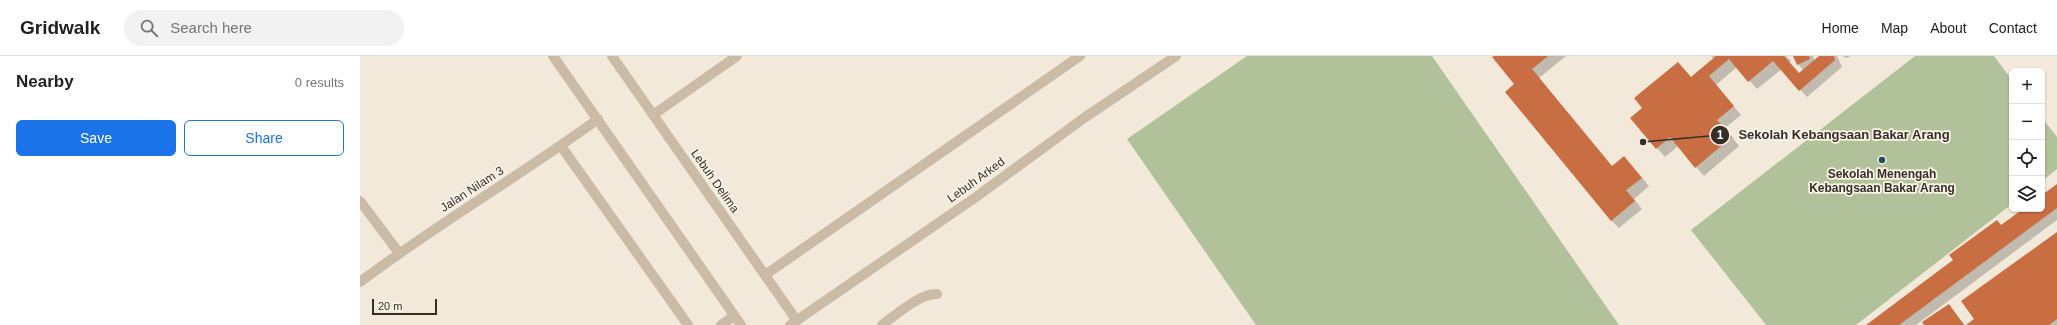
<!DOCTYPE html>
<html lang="en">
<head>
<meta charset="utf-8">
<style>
	:root { --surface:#fff; --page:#f2f2f2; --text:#202124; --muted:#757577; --line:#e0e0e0; --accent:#1a73e8 }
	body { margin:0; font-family:Helvetica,sans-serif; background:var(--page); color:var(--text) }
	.controls { position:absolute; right:12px; top:12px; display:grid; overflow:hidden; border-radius:6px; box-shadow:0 1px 3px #0004 }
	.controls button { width:36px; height:36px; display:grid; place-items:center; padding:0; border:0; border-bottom:1px solid var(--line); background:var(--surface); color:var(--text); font:20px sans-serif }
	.scale { position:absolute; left:12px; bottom:10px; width:65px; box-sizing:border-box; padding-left:4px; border:2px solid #362d27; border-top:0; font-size:11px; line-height:14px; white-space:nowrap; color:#362d27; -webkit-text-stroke:3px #faf3e7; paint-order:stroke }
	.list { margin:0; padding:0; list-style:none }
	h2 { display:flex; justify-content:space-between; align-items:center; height:52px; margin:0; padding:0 16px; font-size:17px }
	h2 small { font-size:13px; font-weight:400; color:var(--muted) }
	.actions { display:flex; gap:8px; padding:12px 16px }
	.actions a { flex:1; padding:9px 0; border:1px solid var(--accent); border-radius:6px; text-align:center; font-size:14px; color:var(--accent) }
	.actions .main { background:var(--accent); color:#fff }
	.icon { flex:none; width:22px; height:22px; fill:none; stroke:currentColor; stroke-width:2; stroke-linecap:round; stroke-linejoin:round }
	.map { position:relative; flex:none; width:1697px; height:269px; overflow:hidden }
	header { display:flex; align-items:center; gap:24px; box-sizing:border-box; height:56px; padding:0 20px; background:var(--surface); border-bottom:1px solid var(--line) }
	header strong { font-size:19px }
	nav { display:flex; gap:22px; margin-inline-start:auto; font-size:14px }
	.search { width:280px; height:36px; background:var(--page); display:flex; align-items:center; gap:10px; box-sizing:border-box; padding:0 14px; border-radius:22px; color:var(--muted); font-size:15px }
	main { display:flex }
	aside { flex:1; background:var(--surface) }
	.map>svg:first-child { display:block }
	.green { fill:#b1c19a }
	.shadow { fill:#0003 }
	.building { fill:#c96e42 }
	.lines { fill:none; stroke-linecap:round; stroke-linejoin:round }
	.minor { stroke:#cabaa6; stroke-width:10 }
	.poi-dot { fill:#1c4f59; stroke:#faf3e7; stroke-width:1.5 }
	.labels { text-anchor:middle; stroke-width:3.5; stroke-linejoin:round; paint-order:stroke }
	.poi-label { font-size:12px; font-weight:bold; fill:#362d27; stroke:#faf3e7 }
	.street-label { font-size:12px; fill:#362d27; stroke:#faf3e7 }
	.leader { fill:none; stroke:#362d27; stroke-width:1.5 }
	.callout-dot { fill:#362d27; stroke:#faf3e7; stroke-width:1.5 }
	.mark-label { font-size:12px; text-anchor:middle; font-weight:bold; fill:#fff }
	.callout-label { font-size:13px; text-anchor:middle; font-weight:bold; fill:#362d27; stroke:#faf3e7; stroke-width:3.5; stroke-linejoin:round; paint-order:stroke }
</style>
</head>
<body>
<header>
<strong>Gridwalk</strong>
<div class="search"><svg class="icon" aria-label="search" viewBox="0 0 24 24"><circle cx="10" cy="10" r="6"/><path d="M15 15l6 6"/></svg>Search here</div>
<nav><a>Home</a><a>Map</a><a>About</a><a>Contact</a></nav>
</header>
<main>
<aside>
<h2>Nearby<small>0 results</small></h2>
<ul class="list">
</ul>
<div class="actions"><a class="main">Save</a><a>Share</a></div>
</aside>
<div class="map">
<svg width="1697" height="269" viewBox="0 0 1697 269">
	<rect width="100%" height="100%" fill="#f2e9da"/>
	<!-- green -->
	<path class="green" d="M 887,0 L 1072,0 L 1259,269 L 896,269 L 767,83 Z
		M 1555,0 L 1634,0 L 1652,24 L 1652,148 L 1496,269 L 1406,269 L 1331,174 Z
		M 1682,62 L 1697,81 L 1697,113 L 1682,125 Z"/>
	<!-- shadow -->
	<path class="shadow" d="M 1135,0 L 1206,0 L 1179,22 L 1252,111 L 1264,101 L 1289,130 L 1274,143 L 1282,153 L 1259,172 L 1251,164 Z
		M 1351,0 L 1426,0 L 1431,5 L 1429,7 L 1440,18 L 1444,15 L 1438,8 L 1434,0 L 1453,0 L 1455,6 L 1461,0 L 1477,0 L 1482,11 L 1447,41 L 1422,13 L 1397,33 L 1377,11 L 1356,29 L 1381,59 L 1365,72 L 1379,90 L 1344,120 L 1318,90 L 1305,101 L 1271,62 L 1284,52 L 1318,7 L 1331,21 L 1354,3 Z
		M 1483,0 L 1491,0 L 1486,2 Z
		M 1697,129 L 1697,164 L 1556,269 L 1508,269 L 1594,205 L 1637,165 L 1642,170 L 1665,153 L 1682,153 L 1682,140 Z
		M 1697,177 L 1697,269 L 1607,269 L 1615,263 Z
		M 1588,249 L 1605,269 L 1565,269 Z"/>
	<!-- building -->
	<path class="building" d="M 1134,0 L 1188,0 L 1172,13 L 1252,110 L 1264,100 L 1282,122 L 1266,134 L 1275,145 L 1251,165 L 1145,36 L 1154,28 L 1132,1 Z
		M 1356,0 L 1424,0 L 1439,17 L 1459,0 L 1474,0 L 1475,4 L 1439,35 L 1413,5 L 1388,26 L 1369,3 L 1349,20 L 1374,50 L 1357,64 L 1372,81 L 1335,112 L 1310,81 L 1296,93 L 1270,62 L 1282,52 L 1274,42 L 1318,6 L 1331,21 Z
		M 1433,0 L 1449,0 L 1450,3 L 1437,9 Z
		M 1697,128 L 1697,152 L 1539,269 L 1506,269 L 1593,204 L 1589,199 L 1637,164 L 1641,169 L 1663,153 L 1682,153 L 1682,139 Z
		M 1697,176 L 1697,263 L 1689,269 L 1606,269 L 1614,263 L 1601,245 Z
		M 1589,248 L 1604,269 L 1564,269 L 1562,266 Z"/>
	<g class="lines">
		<!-- minor -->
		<path class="minor" d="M 193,0 L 381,269
			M 252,0 L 437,265
			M 293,59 L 377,0
			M 201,90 L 328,269
			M 0,145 L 39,197
			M 405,219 L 720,0
			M 0,226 C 77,168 160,120 238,63
			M 361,269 L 374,260
			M 430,269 L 616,141 L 724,62 L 816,0
			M 522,269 C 536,259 560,237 577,238"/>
	</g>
	<!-- markers -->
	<circle class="poi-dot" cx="1522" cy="104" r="4"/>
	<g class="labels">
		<!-- poi labels -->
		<g class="poi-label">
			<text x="1522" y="122">Sekolah Menengah<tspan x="1522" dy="14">Kebangsaan Bakar Arang</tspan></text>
		</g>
		<!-- street labels -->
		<g class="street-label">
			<text transform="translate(616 124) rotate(-36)" y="4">Lebuh Arked</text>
			<text transform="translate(355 125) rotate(55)" y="4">Lebuh Delima</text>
			<text transform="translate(112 133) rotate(-33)" y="4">Jalan Nilam 3</text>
		</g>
	</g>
	<!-- callouts -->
	<path class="leader" d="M1283 86L1360 79"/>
	<g class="callout-dot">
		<circle cx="1283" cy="86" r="4"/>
		<circle cx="1360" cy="79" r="10"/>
	</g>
	<g class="mark-label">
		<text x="1360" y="83">1</text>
	</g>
	<g class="callout-label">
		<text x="1484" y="83">Sekolah Kebangsaan Bakar Arang</text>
	</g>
</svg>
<div class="controls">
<button>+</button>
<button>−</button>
<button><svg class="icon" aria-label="locate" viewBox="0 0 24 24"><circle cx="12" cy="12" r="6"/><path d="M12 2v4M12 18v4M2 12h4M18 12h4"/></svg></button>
<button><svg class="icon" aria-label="layers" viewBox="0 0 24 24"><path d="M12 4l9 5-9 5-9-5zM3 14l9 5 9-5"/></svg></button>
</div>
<div class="scale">20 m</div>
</div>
</main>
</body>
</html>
